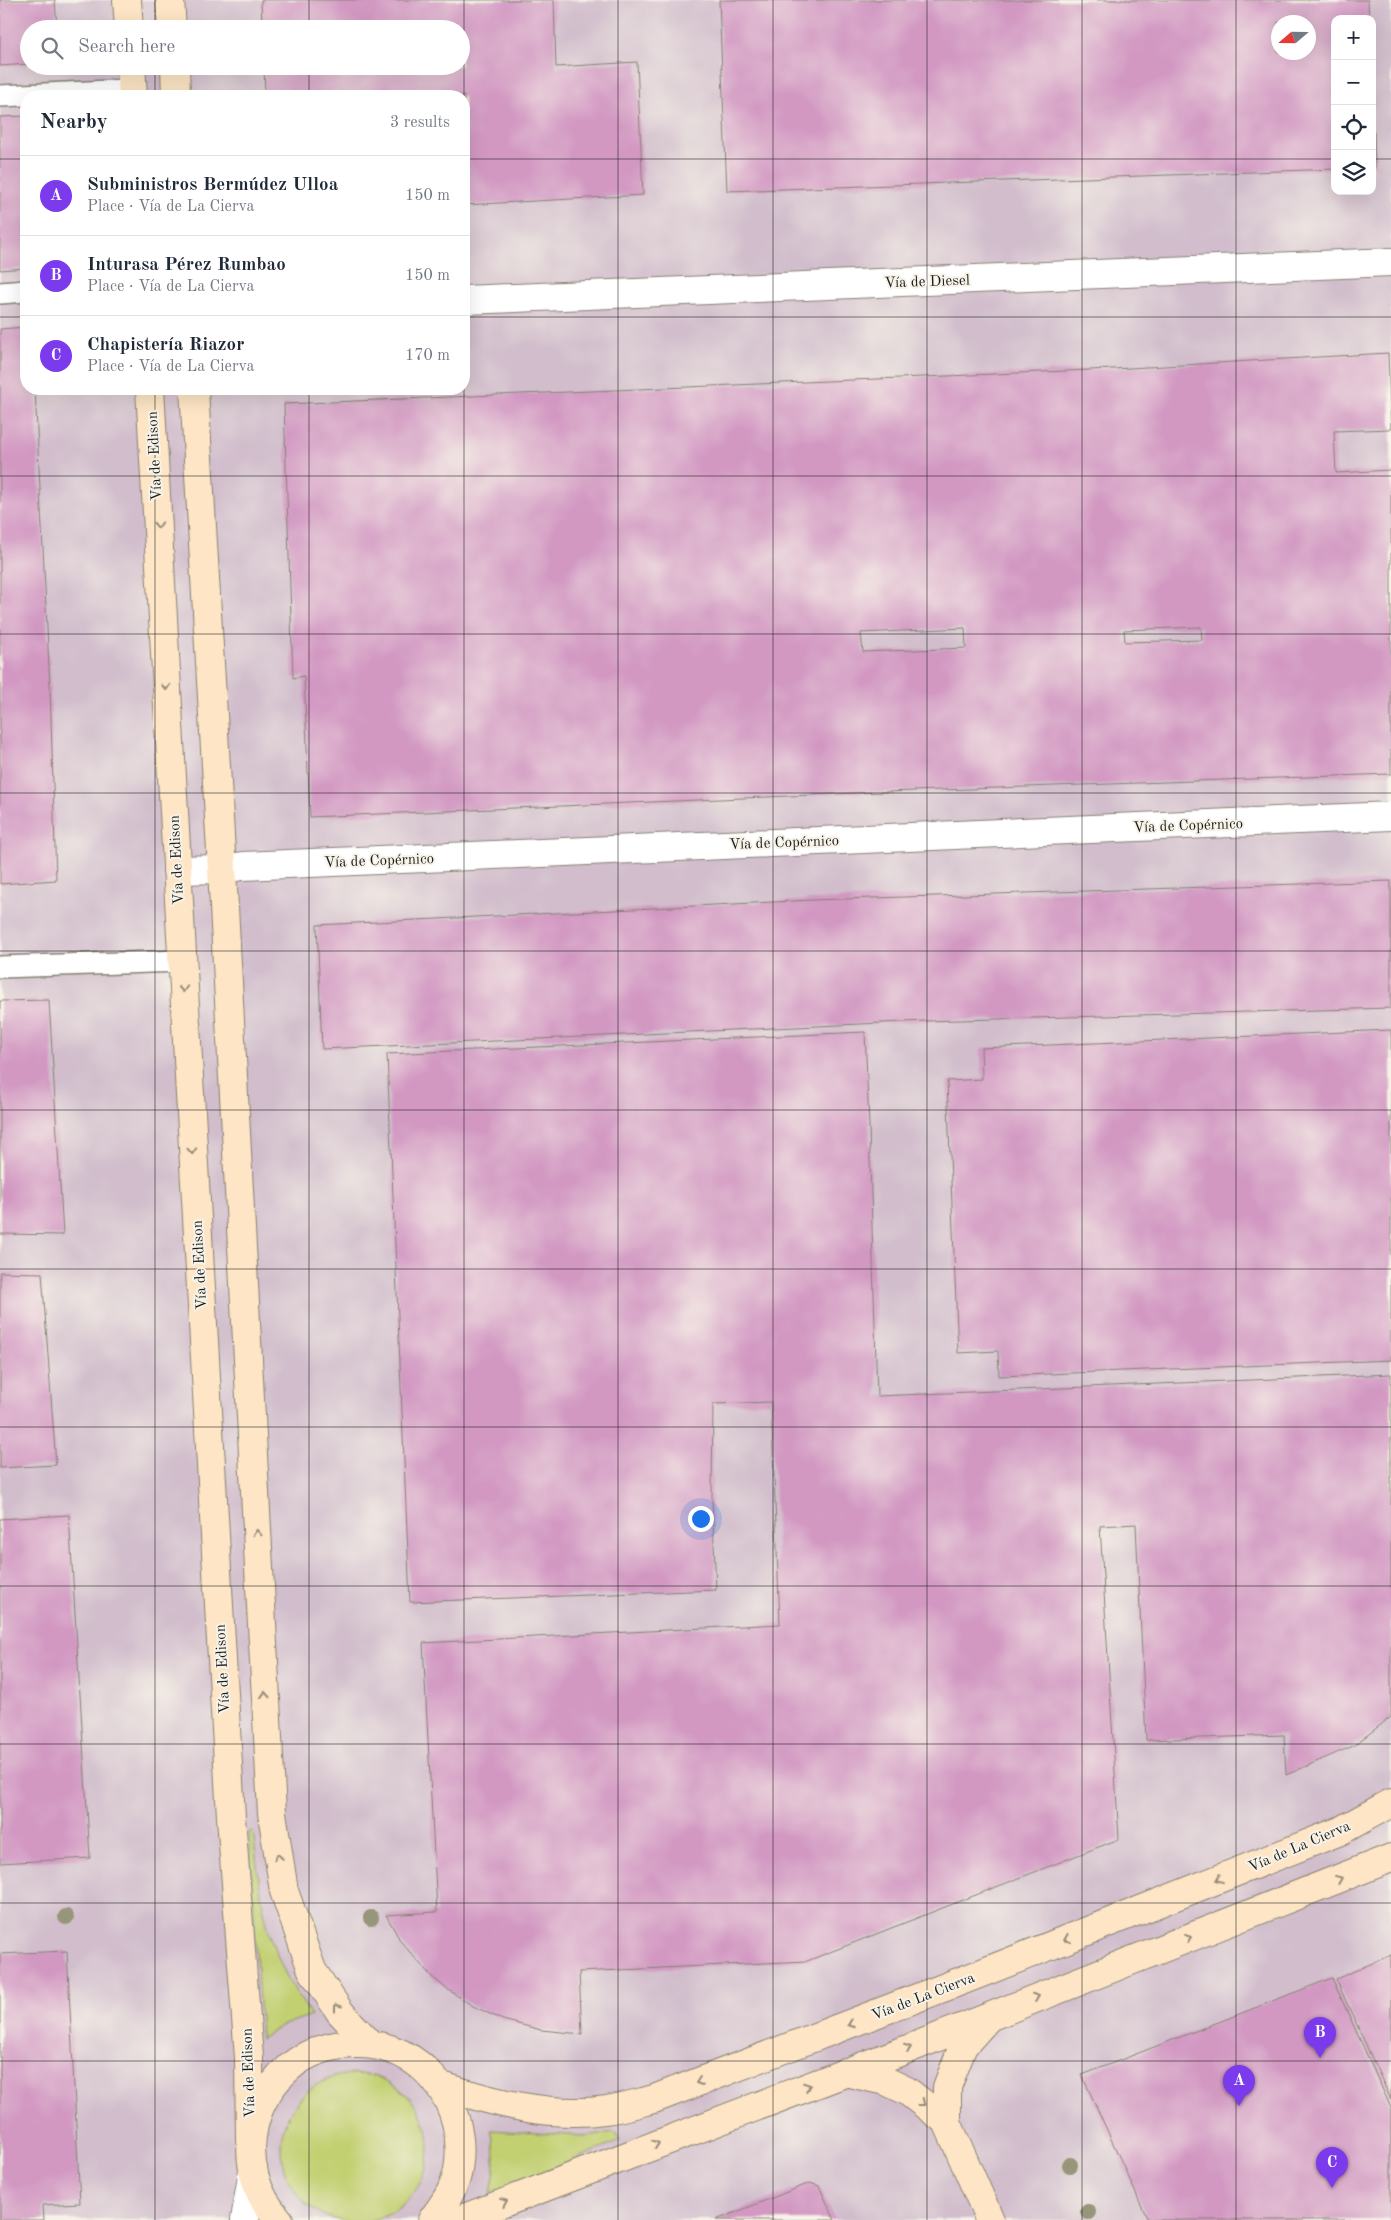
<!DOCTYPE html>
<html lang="en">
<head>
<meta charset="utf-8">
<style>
	:root { --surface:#fff; --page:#f6f6f7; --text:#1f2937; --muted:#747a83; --line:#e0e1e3; --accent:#7c3aed }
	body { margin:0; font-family:"Old Standard TT",serif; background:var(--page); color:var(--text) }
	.controls { position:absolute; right:15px; top:15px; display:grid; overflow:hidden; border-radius:10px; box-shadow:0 5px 20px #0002 }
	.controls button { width:45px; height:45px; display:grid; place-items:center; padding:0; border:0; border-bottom:1px solid var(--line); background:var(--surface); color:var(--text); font:25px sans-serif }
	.compass { position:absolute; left:1271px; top:15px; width:45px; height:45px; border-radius:50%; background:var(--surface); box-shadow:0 5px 20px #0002; rotate:250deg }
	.you { position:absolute; left:700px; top:1518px; width:18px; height:18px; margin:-12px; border:4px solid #fff; border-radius:50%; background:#1a73e8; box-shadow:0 0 0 8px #1a73e833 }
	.badge { display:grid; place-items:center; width:32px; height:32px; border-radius:50%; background:var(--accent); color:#fff; font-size:16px; font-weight:700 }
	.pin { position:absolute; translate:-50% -41px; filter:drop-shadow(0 1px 2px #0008) }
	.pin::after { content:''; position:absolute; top:26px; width:18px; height:15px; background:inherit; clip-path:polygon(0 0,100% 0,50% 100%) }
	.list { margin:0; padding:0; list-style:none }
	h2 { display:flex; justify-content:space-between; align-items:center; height:65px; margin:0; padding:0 20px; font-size:21px }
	h2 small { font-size:16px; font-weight:400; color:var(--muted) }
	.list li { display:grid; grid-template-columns:32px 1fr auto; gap:15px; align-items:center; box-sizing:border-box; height:80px; padding:0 20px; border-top:1px solid var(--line) }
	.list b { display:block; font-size:19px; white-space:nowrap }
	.list p { margin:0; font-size:16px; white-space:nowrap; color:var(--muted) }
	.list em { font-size:16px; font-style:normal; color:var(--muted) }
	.icon { flex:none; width:28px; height:28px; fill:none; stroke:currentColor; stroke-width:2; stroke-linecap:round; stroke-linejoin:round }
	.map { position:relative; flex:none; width:1391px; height:2220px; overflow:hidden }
	.search { position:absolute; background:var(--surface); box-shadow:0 5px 20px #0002; left:20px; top:20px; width:450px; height:55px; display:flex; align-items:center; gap:12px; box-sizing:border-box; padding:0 18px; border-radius:28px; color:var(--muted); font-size:19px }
	.panel { position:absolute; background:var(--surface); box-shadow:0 5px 20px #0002; left:20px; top:90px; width:450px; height:305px; border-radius:20px }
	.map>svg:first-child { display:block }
	.industrial { fill:#d1bdcc; fill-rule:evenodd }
	.green { fill:#c3d072; stroke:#707647 }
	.building { fill:#d298c2; fill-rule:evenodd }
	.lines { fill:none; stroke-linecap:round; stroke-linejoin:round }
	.lane-casing { stroke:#868275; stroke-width:24 }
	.street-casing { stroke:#868275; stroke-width:30 }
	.secondary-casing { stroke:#868275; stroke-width:30 }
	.lane { stroke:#fff; stroke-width:21 }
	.street { stroke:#fff; stroke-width:28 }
	.secondary { stroke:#fde5c5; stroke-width:28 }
	.tree { fill:#97957a }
	.oneway { stroke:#988b79 }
	.grid { fill:none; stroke:#1c1c1c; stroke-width:1; stroke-opacity:0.55 }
	.labels { text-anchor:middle; stroke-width:4; stroke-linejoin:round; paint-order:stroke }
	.street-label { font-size:15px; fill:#1c1c1c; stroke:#f7f3e8 }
</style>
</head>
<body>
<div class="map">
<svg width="1391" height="2220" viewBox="0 0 1391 2220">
	<rect width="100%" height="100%" fill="#f7f3e8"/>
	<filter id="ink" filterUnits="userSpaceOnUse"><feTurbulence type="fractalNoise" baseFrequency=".02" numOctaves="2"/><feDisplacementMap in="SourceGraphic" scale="10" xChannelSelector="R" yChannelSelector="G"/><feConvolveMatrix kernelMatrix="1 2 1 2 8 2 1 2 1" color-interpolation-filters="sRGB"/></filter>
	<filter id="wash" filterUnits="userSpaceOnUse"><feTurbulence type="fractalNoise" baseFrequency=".0096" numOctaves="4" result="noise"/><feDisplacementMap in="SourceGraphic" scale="20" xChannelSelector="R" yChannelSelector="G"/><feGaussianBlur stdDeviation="1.12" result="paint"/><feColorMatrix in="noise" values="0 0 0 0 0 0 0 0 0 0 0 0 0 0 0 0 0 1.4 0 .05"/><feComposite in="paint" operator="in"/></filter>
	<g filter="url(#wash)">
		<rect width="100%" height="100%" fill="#f0e7ce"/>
		<!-- industrial -->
		<path class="industrial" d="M 0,0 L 1391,0 L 1391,2220 L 0,2220 ZM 1335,19 L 1372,19 L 1372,191 L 1335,191 ZM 1278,22 L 1308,22 L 1308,52 L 1278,52 ZM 29,29 L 461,29 L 461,66 L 29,66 ZM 26,96 L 464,96 L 464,389 L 26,389 Z"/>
		<!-- green -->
		<path class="green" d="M 253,1831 C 258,1872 261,1916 277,1955 C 285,1976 298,1996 311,2015 L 281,2026 L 261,2039 L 249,1832 Z
			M281 2148a74 74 0 1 1 148 0a74 74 0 1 1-148 0Z
			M 491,2130 L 584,2136 L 615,2132 L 620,2141 L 491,2193 C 496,2169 497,2153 491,2130 Z"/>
		<g id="blocks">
			<!-- building -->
			<path class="building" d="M 0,0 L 55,0 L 57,29 L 29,29 L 29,64 L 0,66 Z
				M 261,0 L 554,0 L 556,67 L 637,62 L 643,195 L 464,205 L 464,96 L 265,96 L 264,66 L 461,66 L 461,29 L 262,29 Z
				M 719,0 L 1368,0 L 1369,19 L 1335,19 L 1335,169 L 727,191 ZM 1278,22 L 1308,22 L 1308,52 L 1278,52 Z
				M 26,116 L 26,268 L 0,270 L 0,117 Z
				M 1372,132 L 1374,132 L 1375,167 L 1372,167 Z
				M 26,327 L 26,389 L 35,389 L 50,687 L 56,880 L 0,884 L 0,329 Z
				M 1388,353 L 1391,429 L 1334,431 L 1336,473 L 1391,470 L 1391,774 L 857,793 L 310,817 L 304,676 L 293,678 L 284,404 L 1113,369 ZM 1201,627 L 1202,640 L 1125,642 L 1124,630 ZM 965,628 L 966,648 L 863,652 L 861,633 Z
				M 1391,881 L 1391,1008 L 925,1021 L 322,1049 L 317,925 L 813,900 Z
				M 49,1000 L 63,1235 L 0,1234 L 0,1001 Z
				M 1391,1030 L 1391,1360 L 999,1376 L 998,1351 L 958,1353 L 947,1081 L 982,1079 L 981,1048 Z
				M 865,1032 L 869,1125 L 877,1396 L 1391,1374 L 1391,1717 L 1353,1746 L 1286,1775 L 1284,1735 L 1146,1740 L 1136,1524 L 1100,1526 L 1119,1839 L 807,1961 L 579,1972 L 582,2034 L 541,2030 L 503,2020 L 473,2006 L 447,1989 L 431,1976 L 401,1942 L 386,1915 L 437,1912 L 423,1643 L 780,1624 L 771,1402 L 713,1404 L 712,1497 L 716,1590 L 410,1602 L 387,1054 Z
				M 0,1272 L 42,1273 L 56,1465 L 0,1468 Z
				M 69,1515 L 90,1858 L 0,1863 L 0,1519 Z
				M 67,1951 L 80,2203 L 43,2205 L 44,2220 L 0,2220 L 0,1954 Z
				M 1391,1955 L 1391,2100 L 1336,1979 Z
				M 1332,1978 L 1391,2108 L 1391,2220 L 1148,2220 L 1082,2075 Z
				M 810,2183 L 819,2186 L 835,2220 L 716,2220 Z"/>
		</g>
	</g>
	<g filter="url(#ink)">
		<use href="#blocks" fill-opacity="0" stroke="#868275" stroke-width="1"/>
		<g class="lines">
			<!-- lane casing -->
			<g class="lane-casing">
				<path id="lane" d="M 0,96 L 132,90
					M 0,293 L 26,291
					M 0,967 L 181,961"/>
			</g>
			<!-- street casing -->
			<g class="street-casing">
				<path id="street" d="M 464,300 L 1391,262
					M 177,870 L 222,869 L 243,866 L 1391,816
					M 245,2220 L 253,2170"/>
			</g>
			<!-- secondary casing -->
			<g class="secondary-casing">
				<path id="secondary" d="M 127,0 L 129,29
					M 170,0 L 172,29
					M 131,66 L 133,96
					M 175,66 L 176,96
					M 150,389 L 231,1817 L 249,2058 L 250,2140
					M 194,389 L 222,869 L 272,1813 L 284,1891 L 312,1970 L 340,2012 L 369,2043
					M 988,2018 L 963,2046 L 947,2087 L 947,2122 L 990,2220
					M 845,2072 L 886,2081 L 907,2091 L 947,2122
					M 439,2085 C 492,2102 550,2118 606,2110 C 622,2108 638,2103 654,2099 L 974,1976 L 1340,1831 L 1391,1803
					M 279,2220 C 255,2195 246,2159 254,2125 C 260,2101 272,2082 291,2066 C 309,2051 330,2045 354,2044 C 423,2041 469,2105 458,2170 C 455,2189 443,2205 432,2220
					M 459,2220 L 913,2047 L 1391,1858"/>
			</g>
			<!-- lane -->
			<use href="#lane" class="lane"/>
			<!-- street -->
			<use href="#street" class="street"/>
			<!-- secondary -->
			<use href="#secondary" class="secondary"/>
		</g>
		<!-- trees -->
		<g class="tree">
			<circle cx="66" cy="1917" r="8"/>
			<circle cx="371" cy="1918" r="8"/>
			<circle cx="1070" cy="2165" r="8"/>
			<circle cx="1088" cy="2212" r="8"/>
		</g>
		<!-- one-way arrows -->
		<defs><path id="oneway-chevron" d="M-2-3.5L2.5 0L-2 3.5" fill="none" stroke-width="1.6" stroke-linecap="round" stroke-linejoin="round" transform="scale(1.25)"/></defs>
		<g class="oneway">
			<use href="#oneway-chevron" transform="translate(158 525) rotate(87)"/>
			<use href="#oneway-chevron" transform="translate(166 687) rotate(87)"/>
			<use href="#oneway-chevron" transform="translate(183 989) rotate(87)"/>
			<use href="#oneway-chevron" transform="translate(192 1151) rotate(87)"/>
			<use href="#oneway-chevron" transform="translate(257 1533) rotate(-93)"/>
			<use href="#oneway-chevron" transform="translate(265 1695) rotate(-93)"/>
			<use href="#oneway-chevron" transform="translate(278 1857) rotate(-99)"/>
			<use href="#oneway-chevron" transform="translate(1219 1879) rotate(158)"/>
			<use href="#oneway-chevron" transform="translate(1339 1879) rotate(-22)"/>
			<use href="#oneway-chevron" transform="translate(1188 1938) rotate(-21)"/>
			<use href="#oneway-chevron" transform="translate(1067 1939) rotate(158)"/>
			<use href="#oneway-chevron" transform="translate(1036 1997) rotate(-21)"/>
			<use href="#oneway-chevron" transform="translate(337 2007) rotate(-126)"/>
			<use href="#oneway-chevron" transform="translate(851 2024) rotate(159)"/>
			<use href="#oneway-chevron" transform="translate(908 2048) rotate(-21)"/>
			<use href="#oneway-chevron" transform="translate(699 2082) rotate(160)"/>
			<use href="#oneway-chevron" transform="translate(807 2086) rotate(-21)"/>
			<use href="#oneway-chevron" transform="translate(922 2103) rotate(38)"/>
			<use href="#oneway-chevron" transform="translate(656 2144) rotate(-21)"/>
			<use href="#oneway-chevron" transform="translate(504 2202) rotate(-22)"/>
		</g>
	</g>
	<!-- grid -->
	<path class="grid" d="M 155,0 L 155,29M 309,0 L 309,29M 464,0 L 464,96M 618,0 L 618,2220M 773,0 L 773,2220M 927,0 L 927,2220M 1082,0 L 1082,2220M 1236,0 L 1236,2220M 155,66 L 155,96M 309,66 L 309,96M 0,159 L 26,159M 464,159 L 1335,159M 1372,159 L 1391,159M 0,317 L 26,317M 464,317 L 1391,317M 155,389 L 155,2220M 309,389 L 309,2220M 464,389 L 464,2220M 0,476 L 1391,476M 0,634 L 1391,634M 0,793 L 1391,793M 0,951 L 1391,951M 0,1110 L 1391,1110M 0,1269 L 1391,1269M 0,1427 L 1391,1427M 0,1586 L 1391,1586M 0,1744 L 1391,1744M 0,1903 L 1391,1903M 0,2061 L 1391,2061"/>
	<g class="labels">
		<!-- street labels -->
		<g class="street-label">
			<text transform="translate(927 281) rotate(-2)" y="5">Vía de Diesel</text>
			<text transform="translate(154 456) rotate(-93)" y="5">Vía de Edison</text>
			<text transform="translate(1188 825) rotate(-2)" y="5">Vía de Copérnico</text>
			<text transform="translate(784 842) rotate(-2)" y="5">Vía de Copérnico</text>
			<text transform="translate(176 860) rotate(-93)" y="5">Vía de Edison</text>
			<text transform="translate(379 860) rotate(-2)" y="5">Vía de Copérnico</text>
			<text transform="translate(199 1265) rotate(-93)" y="5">Vía de Edison</text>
			<text transform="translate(222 1669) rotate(-93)" y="5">Vía de Edison</text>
			<text transform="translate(1299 1846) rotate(-23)" y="5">Vía de La Cierva</text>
			<text transform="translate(923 1996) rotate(-21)" y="5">Vía de La Cierva</text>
			<text transform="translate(248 2073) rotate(-92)" y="5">Vía de Edison</text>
		</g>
	</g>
</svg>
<div class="controls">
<button>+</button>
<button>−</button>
<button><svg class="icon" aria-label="locate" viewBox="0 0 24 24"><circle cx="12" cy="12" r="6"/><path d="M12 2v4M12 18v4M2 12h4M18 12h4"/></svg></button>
<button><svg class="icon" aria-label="layers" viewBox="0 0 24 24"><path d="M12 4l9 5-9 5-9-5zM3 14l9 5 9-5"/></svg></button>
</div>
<svg class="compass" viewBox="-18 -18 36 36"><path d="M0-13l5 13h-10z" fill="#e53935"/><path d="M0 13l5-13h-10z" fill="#747a83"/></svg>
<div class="you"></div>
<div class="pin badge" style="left:1239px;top:2106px">A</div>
<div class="pin badge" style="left:1320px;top:2058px">B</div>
<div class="pin badge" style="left:1332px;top:2188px">C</div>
<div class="search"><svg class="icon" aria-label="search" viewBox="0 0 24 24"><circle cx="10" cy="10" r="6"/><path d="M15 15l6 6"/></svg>Search here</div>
<section class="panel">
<h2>Nearby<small>3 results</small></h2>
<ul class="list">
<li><span class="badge">A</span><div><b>Subministros Bermúdez Ulloa</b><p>Place · Vía de La Cierva</p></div><em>150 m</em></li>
<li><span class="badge">B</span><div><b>Inturasa Pérez Rumbao</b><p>Place · Vía de La Cierva</p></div><em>150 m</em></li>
<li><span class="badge">C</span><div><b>Chapistería Riazor</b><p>Place · Vía de La Cierva</p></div><em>170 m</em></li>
</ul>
</section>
</div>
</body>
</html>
